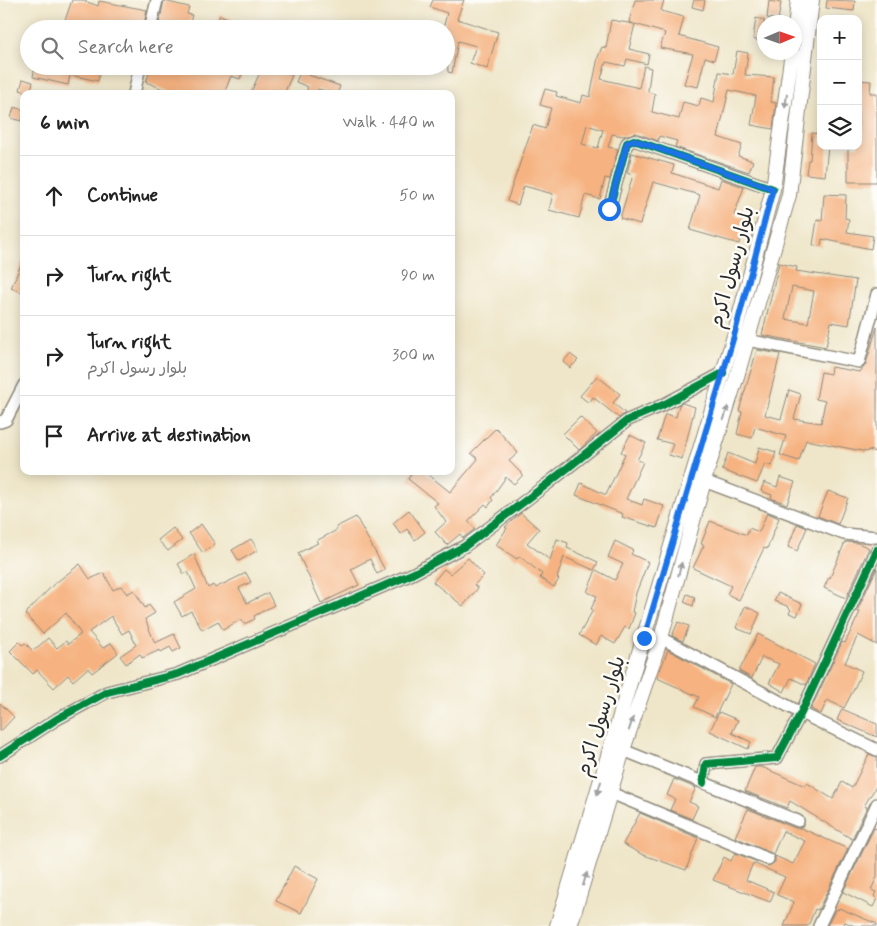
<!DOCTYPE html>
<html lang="en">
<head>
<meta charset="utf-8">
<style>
	:root { --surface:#fff; --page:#f2f2f2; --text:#222; --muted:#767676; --line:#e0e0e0 }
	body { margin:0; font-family:Mynerve,"Playpen Sans Arabic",sans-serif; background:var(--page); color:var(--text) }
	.controls { position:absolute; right:15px; top:15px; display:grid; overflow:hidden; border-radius:10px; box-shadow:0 2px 12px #0003 }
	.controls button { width:45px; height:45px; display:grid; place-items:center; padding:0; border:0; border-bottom:1px solid var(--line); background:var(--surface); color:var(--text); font:25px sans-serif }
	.compass { position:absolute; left:757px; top:15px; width:45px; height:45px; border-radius:50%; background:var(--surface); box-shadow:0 2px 12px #0003; rotate:88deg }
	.stop { position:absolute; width:15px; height:15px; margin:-11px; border:4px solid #1a73e8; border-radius:50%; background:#fff }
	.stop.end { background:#1a73e8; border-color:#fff; box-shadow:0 1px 5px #0008 }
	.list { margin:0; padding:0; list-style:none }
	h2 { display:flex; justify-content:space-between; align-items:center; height:65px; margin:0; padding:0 20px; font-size:21px }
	h2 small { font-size:16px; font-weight:400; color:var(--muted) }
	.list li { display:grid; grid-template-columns:32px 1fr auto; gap:15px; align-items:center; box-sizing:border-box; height:80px; padding:0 20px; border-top:1px solid var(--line) }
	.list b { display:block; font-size:19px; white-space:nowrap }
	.list p { margin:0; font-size:16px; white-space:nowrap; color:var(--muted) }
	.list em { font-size:16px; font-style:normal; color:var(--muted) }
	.icon { flex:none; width:28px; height:28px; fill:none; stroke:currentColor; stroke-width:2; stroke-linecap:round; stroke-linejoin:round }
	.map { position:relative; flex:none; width:877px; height:926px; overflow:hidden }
	.search { position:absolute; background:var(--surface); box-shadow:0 2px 12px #0003; left:20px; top:20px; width:435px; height:55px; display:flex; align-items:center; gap:12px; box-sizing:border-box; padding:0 18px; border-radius:28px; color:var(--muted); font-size:19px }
	.panel { position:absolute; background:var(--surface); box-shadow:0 2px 12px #0003; left:20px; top:90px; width:435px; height:385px; border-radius:10px }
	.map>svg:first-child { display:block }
	.building { fill:#f6b280; fill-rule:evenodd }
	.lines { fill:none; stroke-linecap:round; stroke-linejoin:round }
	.minor-casing { stroke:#8d887a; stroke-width:14 }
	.major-casing { stroke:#8d887a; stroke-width:16 }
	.minor { stroke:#fff; stroke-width:11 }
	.major { stroke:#fff; stroke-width:14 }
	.cycleway-casing { stroke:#fdfcf7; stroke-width:11 }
	.cycleway { stroke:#00873e; stroke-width:8 }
	.oneway { fill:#a0a0a0 }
	.route { stroke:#1a73e8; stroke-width:6 }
	.labels { text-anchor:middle; stroke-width:5; stroke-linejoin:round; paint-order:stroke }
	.street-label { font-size:20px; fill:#2b2b2b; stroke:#fdfcf7 }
</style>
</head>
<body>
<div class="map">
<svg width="877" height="926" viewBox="0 0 877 926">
	<rect width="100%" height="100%" fill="#fdfcf7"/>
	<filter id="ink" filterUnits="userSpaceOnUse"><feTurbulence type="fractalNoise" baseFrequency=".02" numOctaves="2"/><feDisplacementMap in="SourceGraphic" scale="10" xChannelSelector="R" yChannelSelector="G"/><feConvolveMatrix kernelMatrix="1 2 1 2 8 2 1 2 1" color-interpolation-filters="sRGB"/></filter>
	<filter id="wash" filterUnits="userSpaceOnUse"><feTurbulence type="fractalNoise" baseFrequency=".0096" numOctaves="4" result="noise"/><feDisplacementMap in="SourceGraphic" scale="20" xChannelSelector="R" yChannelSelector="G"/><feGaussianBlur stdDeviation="1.12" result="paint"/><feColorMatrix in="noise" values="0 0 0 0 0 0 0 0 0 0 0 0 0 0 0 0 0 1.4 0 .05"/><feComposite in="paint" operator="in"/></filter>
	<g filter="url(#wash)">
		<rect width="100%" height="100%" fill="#efe6c9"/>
		<g id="blocks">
			<!-- building -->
			<path class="building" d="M 72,0 L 82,0 L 98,6 L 99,1 L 147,10 L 143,29 L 62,29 Z
				M 433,0 L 464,0 L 457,19 L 498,32 L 487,69 L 470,63 L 476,46 L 458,41 L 452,73 L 448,72 L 446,29 L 443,29 L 447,13 L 430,7 Z
				M 635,0 L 664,0 L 661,11 L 684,17 L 679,36 L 718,47 L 714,60 L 705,57 L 698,87 L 684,84 L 693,54 L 660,48 L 665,33 L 635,24 L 629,49 L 649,54 L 647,64 L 627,59 L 625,66 L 606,62 L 601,79 L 639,88 L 644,66 L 651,68 L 648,90 L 648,92 L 655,94 L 652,112 L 679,119 L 683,102 L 699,106 L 701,98 L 714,102 L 719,72 L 733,74 L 737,51 L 748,53 L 745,75 L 774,77 L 771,102 L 776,103 L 773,129 L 751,125 L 756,96 L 729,90 L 718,137 L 742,145 L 738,156 L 753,161 L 749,172 L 675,147 L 677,141 L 659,136 L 658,141 L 636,133 L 623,136 L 612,134 L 608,147 L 618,149 L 610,179 L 605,178 L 600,199 L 585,195 L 579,218 L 549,210 L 553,194 L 524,186 L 518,205 L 507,201 L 533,125 L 545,129 L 551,108 L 540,105 L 545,89 L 557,92 L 556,96 L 581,103 L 583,95 L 590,97 L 598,57 L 602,47 L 606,48 L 611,20 L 634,24 L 629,22 ZM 587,125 L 603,130 L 598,148 L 582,144 Z
				M 694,0 L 705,0 L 703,10 L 692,7 Z
				M 827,0 L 855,1 L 854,11 L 826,8 Z
				M 164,1 L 189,7 L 187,14 L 192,15 L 188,29 L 158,29 Z
				M 769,1 L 781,3 L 778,20 L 767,18 Z
				M 220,15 L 238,22 L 235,29 L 214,29 Z
				M 756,18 L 764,20 L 764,42 L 753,39 Z
				M 35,66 L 101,66 L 98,81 L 70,75 L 68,85 L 33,77 Z
				M 147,66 L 245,66 L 240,79 L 231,76 L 224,94 L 175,94 L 146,82 L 149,73 L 146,73 Z
				M 263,66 L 271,66 L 292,75 L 284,94 L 250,94 Z
				M 300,72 L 340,86 L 337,94 L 318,89 L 316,94 L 305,94 L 308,87 L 296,82 Z
				M 23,79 L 33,82 L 30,93 L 20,90 Z
				M 858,80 L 871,81 L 870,93 L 877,93 L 877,182 L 848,182 L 848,146 L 858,146 Z
				M 14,107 L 24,110 L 22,121 L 11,118 Z
				M 812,133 L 821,134 L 821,146 L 828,146 L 825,176 L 806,174 L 808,160 L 810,160 Z
				M 632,153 L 674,165 L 672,173 L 718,188 L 721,179 L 744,187 L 734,215 L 746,218 L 739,244 L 690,230 L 700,195 L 653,182 L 640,224 L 620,218 L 633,175 L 627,173 Z
				M 824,194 L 846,195 L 845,218 L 849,219 L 847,232 L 873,236 L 871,249 L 822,239 L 821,246 L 813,245 L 817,220 L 822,221 Z
				M 24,258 L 24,293 L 11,288 Z
				M 779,263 L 797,267 L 796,271 L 856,280 L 849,325 L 831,322 L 826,347 L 762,335 ZM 792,287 L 814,291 L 808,323 L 785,319 Z
				M 877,327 L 877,452 L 868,450 L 867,452 L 806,440 L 799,461 L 780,455 L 786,436 L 755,427 L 752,438 L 737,434 L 742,412 L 739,411 L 757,350 L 780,354 L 765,415 L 781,419 L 789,390 L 801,394 L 794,419 L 821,423 L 825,401 L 816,399 L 821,372 L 830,374 L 831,367 L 860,372 L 866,364 Z
				M 570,354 L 578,360 L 570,368 L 563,362 Z
				M 597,376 L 620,394 L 613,403 L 625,413 L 619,418 L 593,397 L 589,403 L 580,396 Z
				M 682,403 L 695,407 L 682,459 L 669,455 L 673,444 L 657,440 L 665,414 L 676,417 L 679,405 Z
				M 580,417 L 597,433 L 579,450 L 563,434 Z
				M 496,428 L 518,453 L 509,461 L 523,475 L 514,484 L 506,477 L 491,498 L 493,500 L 488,507 L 485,504 L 468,521 L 475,529 L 463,538 L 460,534 L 447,545 L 435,532 L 446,522 L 434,506 L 438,503 L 408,479 L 413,471 L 424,471 L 450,492 L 478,459 L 471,453 Z
				M 630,435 L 646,443 L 637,460 L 643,462 L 626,499 L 642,505 L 644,499 L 664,506 L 657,528 L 622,517 L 623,514 L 576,495 L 581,483 L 606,495 L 625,454 L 621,452 Z
				M 759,447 L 776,452 L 772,466 L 765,464 L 757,483 L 722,470 L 728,453 L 755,464 Z
				M 780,477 L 795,482 L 787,504 L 771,498 L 772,495 L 761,491 L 764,482 L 777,487 Z
				M 828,491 L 848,498 L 838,524 L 818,516 Z
				M 409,510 L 425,532 L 415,540 L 407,529 L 401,534 L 393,523 Z
				M 521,513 L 539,529 L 527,543 L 550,560 L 557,539 L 568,543 L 567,548 L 598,562 L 594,570 L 564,557 L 557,578 L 559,579 L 554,587 L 540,578 L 542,574 L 519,556 L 517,559 L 496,545 L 507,528 L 505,527 Z
				M 767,513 L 779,518 L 767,549 L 764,548 L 739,600 L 727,594 L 731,586 L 693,568 L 704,545 L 701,544 L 710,521 L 747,535 L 749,528 L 759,532 Z
				M 356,517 L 385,570 L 377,574 L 370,559 L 351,569 L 359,585 L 321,603 L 298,553 L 318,543 L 316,541 L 337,530 L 336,527 Z
				M 201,524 L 215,544 L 203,553 L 189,533 Z
				M 797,524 L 807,528 L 797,551 L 788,547 Z
				M 173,528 L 182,540 L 168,551 L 158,540 Z
				M 251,539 L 258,550 L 239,561 L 232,550 Z
				M 615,541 L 633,550 L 631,554 L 648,562 L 636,593 L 632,612 L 635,613 L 629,629 L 625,627 L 615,644 L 601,636 L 596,645 L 579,635 L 593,610 L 591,609 L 597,596 L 587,592 L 596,570 L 615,580 L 623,564 L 608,557 Z
				M 845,542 L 858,543 L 869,548 L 846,598 L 824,588 L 829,577 L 830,578 Z
				M 194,554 L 208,588 L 213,585 L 215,588 L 246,573 L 251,582 L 239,588 L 247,603 L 268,593 L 274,605 L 254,616 L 255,619 L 244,624 L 241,619 L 223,630 L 218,621 L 202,630 L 191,611 L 182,616 L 174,602 L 196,589 L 188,572 L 184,574 L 178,564 Z
				M 468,558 L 484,575 L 474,585 L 478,588 L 463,606 L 433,582 L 444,569 L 450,574 Z
				M 80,564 L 90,579 L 104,573 L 113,590 L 121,586 L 127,594 L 134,590 L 145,608 L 149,605 L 155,613 L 145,619 L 155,643 L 174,634 L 181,648 L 173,652 L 170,647 L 161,652 L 160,650 L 142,658 L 140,654 L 126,664 L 120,656 L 136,645 L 129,630 L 122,634 L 111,616 L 89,632 L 103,648 L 111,643 L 118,653 L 92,673 L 88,668 L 73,681 L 68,675 L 54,688 L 37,670 L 33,674 L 10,651 L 19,642 L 22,645 L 25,643 L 33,651 L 48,638 L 57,648 L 66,641 L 68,644 L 81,634 L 66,613 L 43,634 L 25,614 L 53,585 Z
				M 877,568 L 877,645 L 858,635 L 845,663 L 862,671 L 853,691 L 844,708 L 827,700 L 821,714 L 811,709 L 842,642 L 845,643 L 860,612 L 857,611 Z
				M 778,593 L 802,604 L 797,616 L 789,613 L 791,610 L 787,606 L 774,601 Z
				M 687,594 L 695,597 L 693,606 L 684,602 Z
				M 745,606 L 760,613 L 751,634 L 736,628 Z
				M 678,622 L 689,626 L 683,641 L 672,636 Z
				M 758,634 L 815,664 L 806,685 L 791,678 L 784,692 L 769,683 L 779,664 L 762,657 L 752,678 L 739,671 Z
				M 668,650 L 731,684 L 715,717 L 694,707 L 699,697 L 657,678 Z
				M 0,703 L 14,717 L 0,732 Z
				M 842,709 L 877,724 L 877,737 L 837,720 Z
				M 719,712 L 738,720 L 732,733 L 751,742 L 748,749 L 710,731 Z
				M 869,754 L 877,757 L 877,785 L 864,806 L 867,807 L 852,839 L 790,801 L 787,808 L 745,791 L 755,767 L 762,767 L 805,786 L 807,783 L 833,799 L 842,782 L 852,788 Z
				M 674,779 L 696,788 L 689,802 L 698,806 L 692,819 L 670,810 L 675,799 L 667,795 Z
				M 748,809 L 795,828 L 801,828 L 848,849 L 818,910 L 815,909 L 808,926 L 784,926 L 794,902 L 777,895 L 785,877 L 753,863 L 746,880 L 774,892 L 770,902 L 713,880 L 724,857 L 731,861 L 735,853 L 768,866 L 775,862 L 775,856 L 793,864 L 805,841 L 783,831 L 773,854 L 735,837 Z
				M 640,813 L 698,838 L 686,870 L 641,854 L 623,844 Z
				M 874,828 L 877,829 L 877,877 L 871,890 L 876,892 L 874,896 L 877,899 L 873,907 L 843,892 Z
				M 294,866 L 318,879 L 301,913 L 276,901 Z
				M 839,908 L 877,924 L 877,926 L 855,926 L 845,922 L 843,926 L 827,926 L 836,909 L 838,910 Z"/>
		</g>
	</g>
	<g filter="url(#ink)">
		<use href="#blocks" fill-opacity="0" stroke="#8d887a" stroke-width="1"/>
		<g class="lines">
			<!-- minor casing -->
			<g class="minor-casing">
				<path id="minor" d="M 150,29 L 157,0
					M 134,94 L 140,66
					M 609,209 L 627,143 L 634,140 L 773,189
					M 747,340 L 859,362 L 877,294
					M 0,422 L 6,420 L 24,385
					M 704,481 L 844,534 L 877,537
					M 661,638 L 801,713 L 877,750
					M 623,750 L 798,821
					M 0,756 L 57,719 L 107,692 L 178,674 L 412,574 L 465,546 L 546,485 L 628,420 L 663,405 L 723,373
					M 703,783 L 706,764 L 777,758 L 801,713 L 877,550
					M 611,793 L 768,859
					M 819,926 L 877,804"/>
			</g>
			<!-- major casing -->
			<g class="major-casing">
				<path id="major" d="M 794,38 L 798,0
					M 557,926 L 734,336 L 773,189 L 792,52
					M 570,926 L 623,750 L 661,638 L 704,481 L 737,376 L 789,195 L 812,0"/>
			</g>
			<!-- minor -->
			<use href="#minor" class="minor"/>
			<!-- major -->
			<use href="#major" class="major"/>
			<!-- cycleway casing -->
			<g class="cycleway-casing">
				<path id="cycleway" d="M 609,209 L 627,143 L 634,140 L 773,189
					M 0,756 L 57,719 L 107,692 L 178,674 L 412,574 L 465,546 L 546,485 L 628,420 L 663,405 L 723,373
					M 703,783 L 706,764 L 777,758 L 801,713 L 877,550"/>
			</g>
			<!-- cycleway -->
			<use href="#cycleway" class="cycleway"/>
		</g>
		<!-- one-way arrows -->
		<defs><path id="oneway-solid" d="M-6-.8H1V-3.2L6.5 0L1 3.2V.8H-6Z" transform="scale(1.25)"/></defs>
		<g class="oneway">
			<use href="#oneway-solid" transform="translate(786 101) rotate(98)"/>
			<use href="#oneway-solid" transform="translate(726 413) rotate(-72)"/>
			<use href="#oneway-solid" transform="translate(680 569) rotate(-75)"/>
			<use href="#oneway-solid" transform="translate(631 724) rotate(-72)"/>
			<use href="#oneway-solid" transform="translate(599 788) rotate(107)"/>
			<use href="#oneway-solid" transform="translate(585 879) rotate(-73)"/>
		</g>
	</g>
	<g class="lines" filter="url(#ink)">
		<!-- route -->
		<path class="route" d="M 609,209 L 627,143 L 634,140 L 773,189 L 734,336 L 644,638"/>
	</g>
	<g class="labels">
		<!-- street labels -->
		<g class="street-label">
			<text transform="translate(731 267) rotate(-75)" y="7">بلوار رسول اکرم</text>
			<text transform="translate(600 716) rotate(-73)" y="7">بلوار رسول اکرم</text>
		</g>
	</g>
</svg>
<div class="controls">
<button>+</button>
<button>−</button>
<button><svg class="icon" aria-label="layers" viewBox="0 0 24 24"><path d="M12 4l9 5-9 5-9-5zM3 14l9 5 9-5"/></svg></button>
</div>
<svg class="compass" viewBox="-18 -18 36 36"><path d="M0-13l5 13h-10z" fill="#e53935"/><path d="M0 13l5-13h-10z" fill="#767676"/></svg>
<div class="stop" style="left:609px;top:209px"></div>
<div class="stop end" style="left:644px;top:638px"></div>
<div class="search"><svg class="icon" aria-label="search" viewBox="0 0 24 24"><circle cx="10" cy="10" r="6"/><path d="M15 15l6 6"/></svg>Search here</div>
<section class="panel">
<h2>6 min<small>Walk · 440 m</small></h2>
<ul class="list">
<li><svg class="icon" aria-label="ahead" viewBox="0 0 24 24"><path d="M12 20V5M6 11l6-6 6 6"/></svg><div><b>Continue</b></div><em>50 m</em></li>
<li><svg class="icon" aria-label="right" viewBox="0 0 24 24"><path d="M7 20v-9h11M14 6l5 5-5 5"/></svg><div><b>Turn right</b></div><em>90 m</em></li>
<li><svg class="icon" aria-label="right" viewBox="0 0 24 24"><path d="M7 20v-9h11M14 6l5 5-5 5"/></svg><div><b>Turn right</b><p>بلوار رسول اکرم</p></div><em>300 m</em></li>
<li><svg class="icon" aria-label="arrive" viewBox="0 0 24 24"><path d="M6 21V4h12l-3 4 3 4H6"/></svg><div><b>Arrive at destination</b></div></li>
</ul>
</section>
</div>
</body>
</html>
